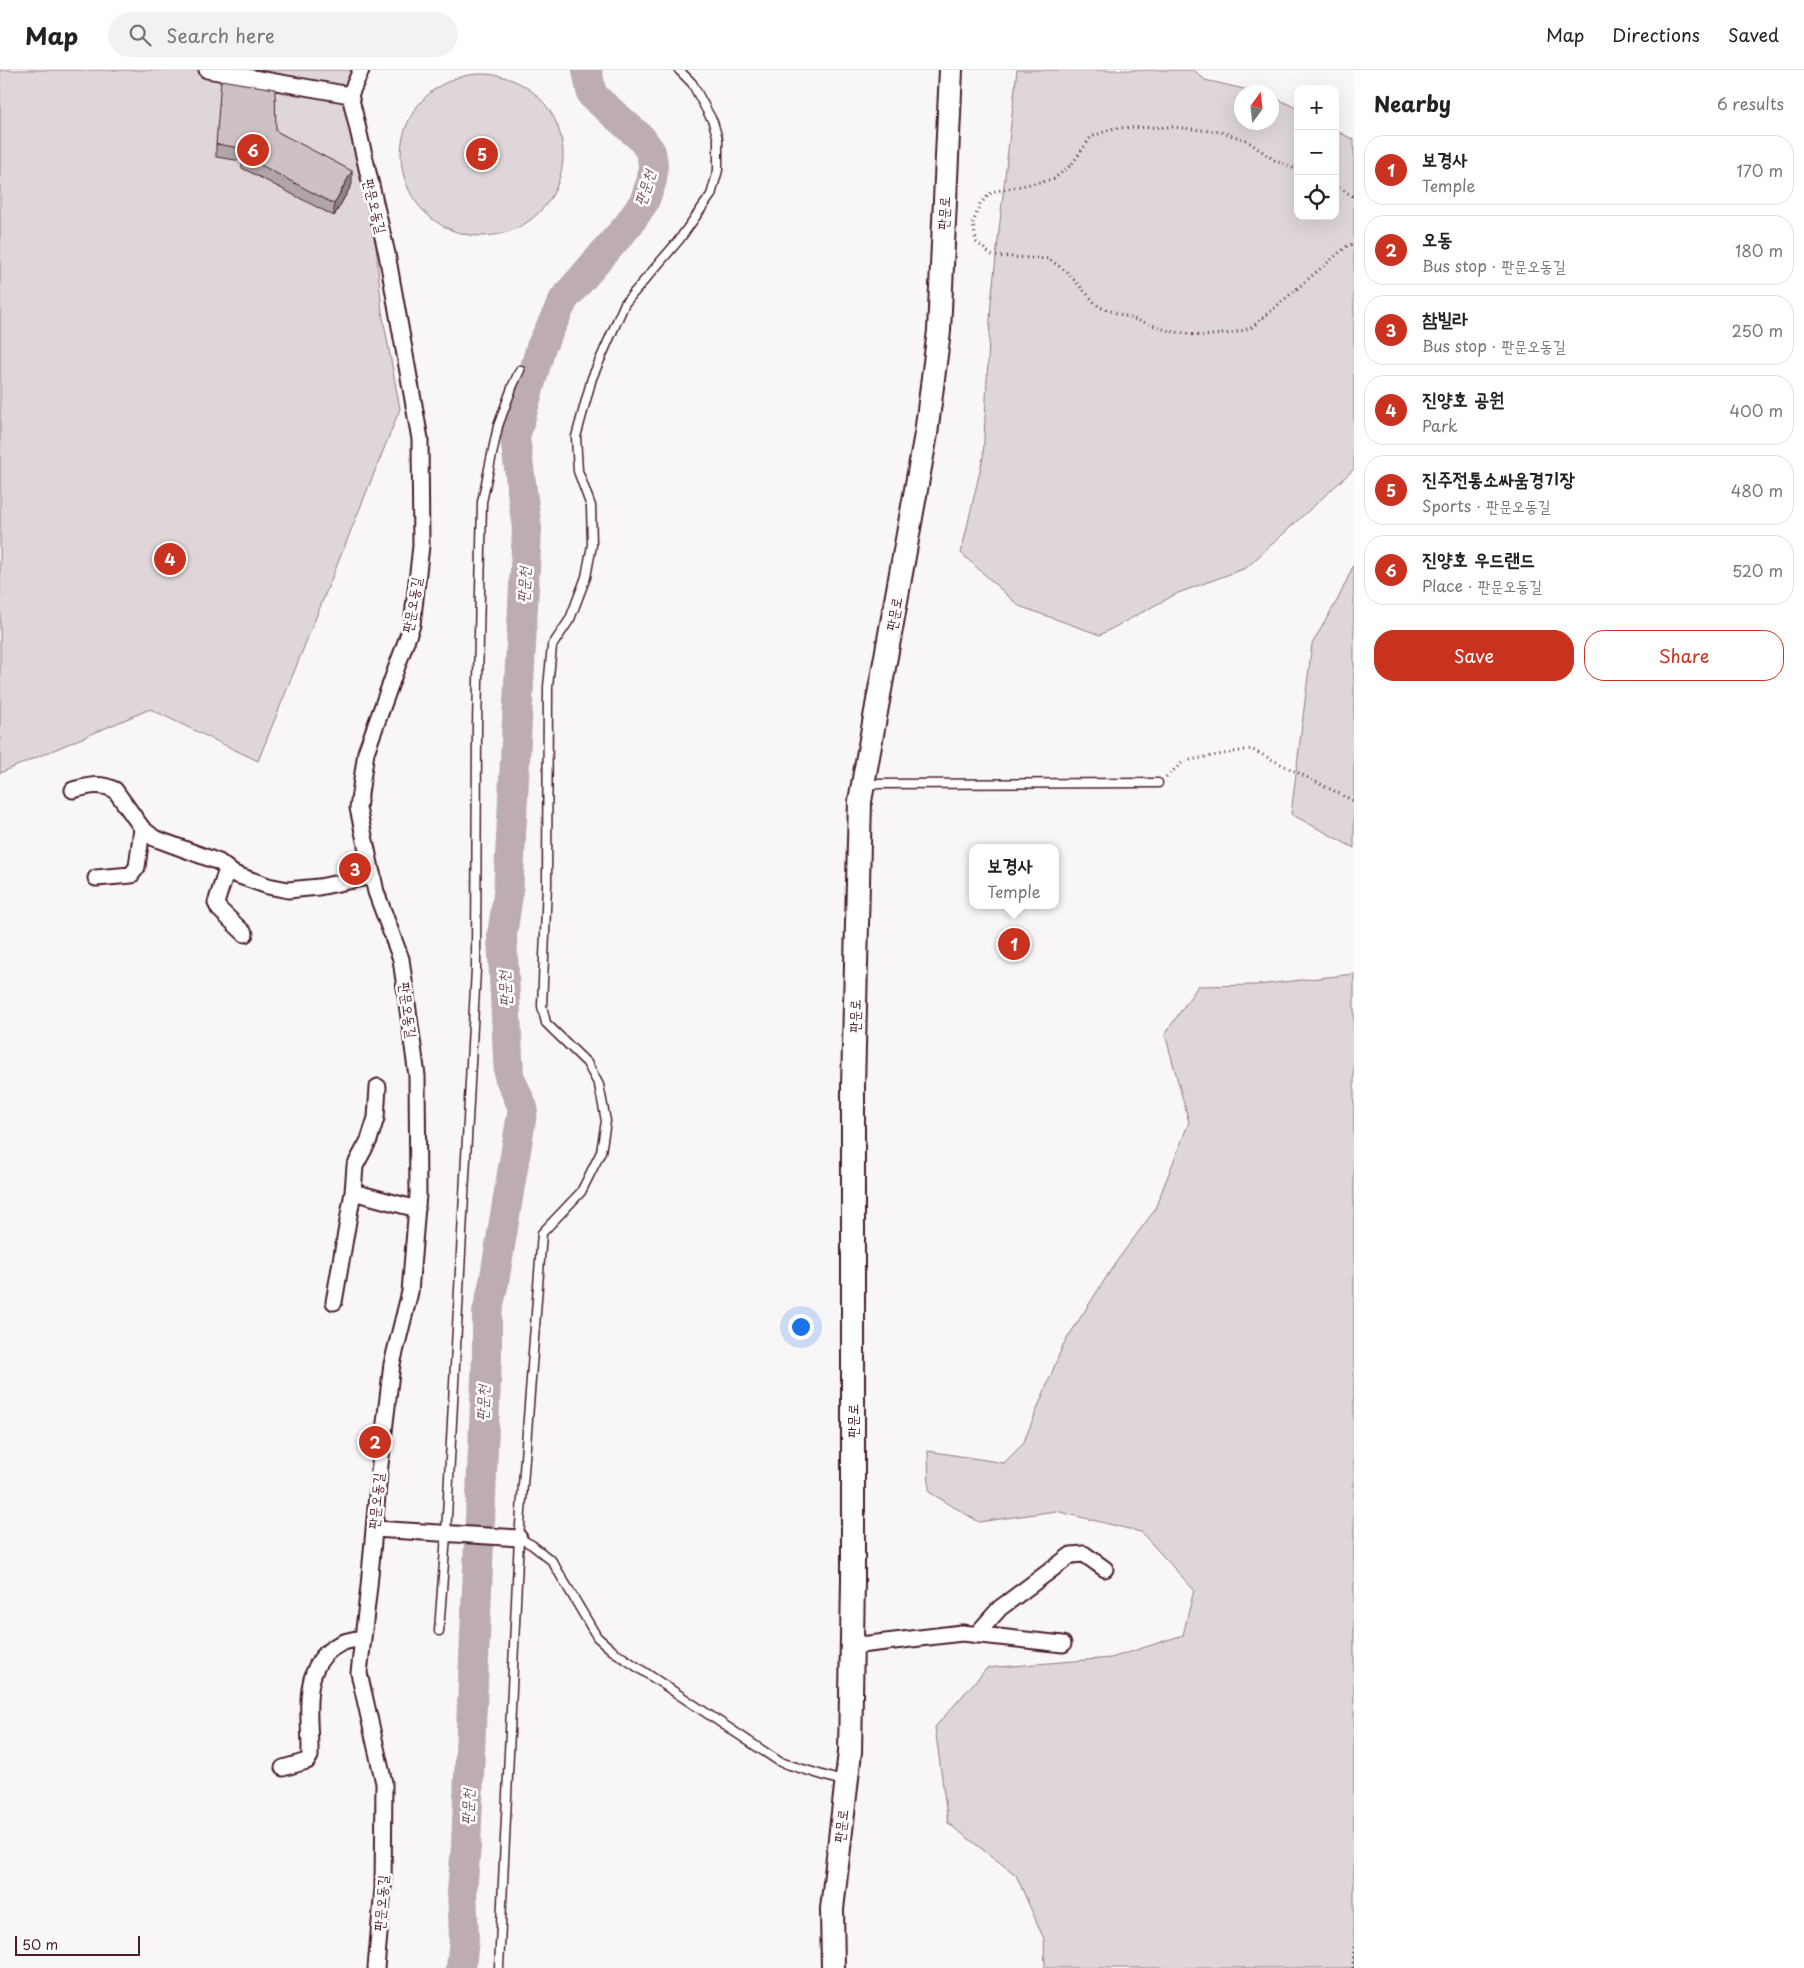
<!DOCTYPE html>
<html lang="en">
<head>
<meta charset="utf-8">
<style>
	:root { --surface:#fff; --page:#f2f2f2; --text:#222; --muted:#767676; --line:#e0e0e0; --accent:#c8321e }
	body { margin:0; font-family:"Playpen Sans","Poor Story",sans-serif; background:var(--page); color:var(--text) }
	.controls { position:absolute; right:15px; top:15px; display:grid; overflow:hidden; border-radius:10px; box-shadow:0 5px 20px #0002 }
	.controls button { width:45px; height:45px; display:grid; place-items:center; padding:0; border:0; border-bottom:1px solid var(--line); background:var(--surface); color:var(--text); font:25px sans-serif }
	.compass { position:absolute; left:1234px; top:15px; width:45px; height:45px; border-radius:50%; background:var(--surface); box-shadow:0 5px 20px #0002; rotate:15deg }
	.scale { position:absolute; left:15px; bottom:12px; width:125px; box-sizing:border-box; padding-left:5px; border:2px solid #4a1f2b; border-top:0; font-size:14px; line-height:18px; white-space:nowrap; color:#4a1f2b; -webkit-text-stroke:4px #fff; paint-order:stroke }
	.you { position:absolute; left:800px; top:1256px; width:18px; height:18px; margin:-12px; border:4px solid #fff; border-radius:50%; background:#1a73e8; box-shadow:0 0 0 8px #1a73e833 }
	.badge { display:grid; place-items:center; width:32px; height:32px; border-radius:50%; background:var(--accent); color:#fff; font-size:16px; font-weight:700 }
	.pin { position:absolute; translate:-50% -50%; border:2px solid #fff; box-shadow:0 1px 5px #0006 }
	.popup { position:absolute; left:969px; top:774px; width:90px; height:65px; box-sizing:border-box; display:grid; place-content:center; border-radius:10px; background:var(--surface); filter:drop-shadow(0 1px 4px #0005); font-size:16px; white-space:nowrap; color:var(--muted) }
	.popup b { font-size:19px; color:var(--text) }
	.popup::after { content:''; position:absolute; left:50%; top:100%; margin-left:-10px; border:10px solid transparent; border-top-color:var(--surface) }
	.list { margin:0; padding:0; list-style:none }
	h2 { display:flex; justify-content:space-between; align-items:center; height:65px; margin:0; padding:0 20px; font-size:21px }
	h2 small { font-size:16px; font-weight:400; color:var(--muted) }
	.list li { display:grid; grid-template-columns:32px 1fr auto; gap:15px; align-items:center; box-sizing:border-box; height:70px; margin:0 10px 10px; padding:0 10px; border:1px solid var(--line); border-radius:20px }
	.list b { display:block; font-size:19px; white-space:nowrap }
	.list p { margin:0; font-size:16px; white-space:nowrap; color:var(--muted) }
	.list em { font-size:16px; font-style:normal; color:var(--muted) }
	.actions { display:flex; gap:10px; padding:15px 20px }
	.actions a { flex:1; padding:11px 0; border:1px solid var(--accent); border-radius:20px; text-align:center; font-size:18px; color:var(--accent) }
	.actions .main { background:var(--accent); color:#fff }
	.icon { flex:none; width:28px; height:28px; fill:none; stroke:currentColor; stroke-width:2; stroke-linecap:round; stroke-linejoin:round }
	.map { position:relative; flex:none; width:1354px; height:1898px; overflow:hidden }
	header { display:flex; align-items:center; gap:30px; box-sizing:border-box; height:70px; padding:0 25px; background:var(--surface); border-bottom:1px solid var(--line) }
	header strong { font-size:24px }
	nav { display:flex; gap:28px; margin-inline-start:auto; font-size:18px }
	.search { width:350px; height:45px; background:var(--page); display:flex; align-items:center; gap:12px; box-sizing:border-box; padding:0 18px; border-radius:28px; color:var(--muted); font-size:19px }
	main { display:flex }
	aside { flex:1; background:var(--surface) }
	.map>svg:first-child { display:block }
	.green { fill:#ded6d9; stroke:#947a82 }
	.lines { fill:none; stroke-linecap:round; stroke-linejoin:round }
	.river { stroke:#bdadb0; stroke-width:30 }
	.lane-casing { stroke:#4a1f2b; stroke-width:11 }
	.street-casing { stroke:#4a1f2b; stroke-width:19 }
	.secondary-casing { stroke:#4a1f2b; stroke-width:26 }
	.path { stroke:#4a1f2b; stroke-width:3; stroke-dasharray:1 4; stroke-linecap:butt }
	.lane { stroke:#fff; stroke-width:8 }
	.street { stroke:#fff; stroke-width:15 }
	.secondary { stroke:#fff; stroke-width:22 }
	.wall { fill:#b0a6a9; stroke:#4a1f2b }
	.shaded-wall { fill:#908789; stroke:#4a1f2b }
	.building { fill:#cdc1c4; stroke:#4a1f2b }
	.labels { text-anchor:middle; stroke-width:5; stroke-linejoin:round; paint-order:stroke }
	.street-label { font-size:14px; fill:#4a1f2b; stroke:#fff }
	.water-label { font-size:15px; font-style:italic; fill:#72515a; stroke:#fff }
</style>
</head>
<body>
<header>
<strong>Map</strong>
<div class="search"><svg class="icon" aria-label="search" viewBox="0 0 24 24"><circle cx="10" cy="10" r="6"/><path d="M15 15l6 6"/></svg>Search here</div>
<nav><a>Map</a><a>Directions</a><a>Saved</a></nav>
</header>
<main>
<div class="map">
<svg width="1354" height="1898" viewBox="0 0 1354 1898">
	<rect width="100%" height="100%" fill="#f8f6f7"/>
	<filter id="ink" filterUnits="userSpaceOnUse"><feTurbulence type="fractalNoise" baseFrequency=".02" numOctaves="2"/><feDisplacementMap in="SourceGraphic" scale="10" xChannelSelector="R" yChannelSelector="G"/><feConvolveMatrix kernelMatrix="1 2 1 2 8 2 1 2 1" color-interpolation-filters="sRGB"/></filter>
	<g filter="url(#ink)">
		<!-- green -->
		<path class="green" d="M 0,0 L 354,0 L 374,155 L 382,242 L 400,339 L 258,691 L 150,639 L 0,703 Z
			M 1017,0 L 1194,0 L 1205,10 L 1257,22 L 1242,22 L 1242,52 L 1272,52 L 1272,26 L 1298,39 L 1298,146 L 1335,146 L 1335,60 L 1354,70 L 1354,399 L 1246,498 L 1178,523 L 1100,565 L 1019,536 L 961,483 L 983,388 L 991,232 Z
			M401 85a81 81 0 1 1 162 0a81 81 0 1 1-162 0Z
			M 1354,494 L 1354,778 L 1291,744 L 1312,574 L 1339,527 Z
			M 1354,904 L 1354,1898 L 1045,1898 L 1044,1869 L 1016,1805 L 948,1753 L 935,1657 L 987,1598 L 1111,1588 L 1183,1565 L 1194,1520 L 1141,1462 L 1056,1441 L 979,1452 L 929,1422 L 928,1381 L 1004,1393 L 1023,1374 L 1063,1275 L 1116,1192 L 1154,1141 L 1189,1052 L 1165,964 L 1198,916 L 1257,915 Z"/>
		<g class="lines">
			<!-- river -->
			<path class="river" d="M 461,1898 L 464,1868 L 462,1821 L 466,1776 L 487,1286 L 487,1243 L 494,1212 L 523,1038 L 509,1006 L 502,865 L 508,825 L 527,459 L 515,367 L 541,277 L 564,229 L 629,154 L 644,132 L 652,110 L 653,94 L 651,82 L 641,68 L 592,25 L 587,0"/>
			<!-- lane casing -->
			<g class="lane-casing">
				<path id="lane" d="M 865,714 L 1158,713
					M 519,1468 L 532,1475 L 552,1491 L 597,1567 L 613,1581 L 780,1692 L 845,1712
					M 439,1561 L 446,1465 L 476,899 L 477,656 L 482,432 L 498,356 L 513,315 L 520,300
					M 499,1898 L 519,1468 L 542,1163 L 581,1122 L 601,1082 L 606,1051 L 599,1015 L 587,993 L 546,953 L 542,936 L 547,815 L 548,617 L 552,576 L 570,549 L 586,507 L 592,475 L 591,436 L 578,401 L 576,367 L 592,308 L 625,233 L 679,170 L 711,125 L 718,100 L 718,69 L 713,52 L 692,13 L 679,0"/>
			</g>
			<!-- street casing -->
			<g class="street-casing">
				<path id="street" d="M 207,0 L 350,25
					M 361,0 L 350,25 L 387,184 L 420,369 L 421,476 L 412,555 L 366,682 L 358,738 L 376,822 L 401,889 L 417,1006 L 418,1124 L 410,1222 L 392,1294 L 379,1403 L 369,1516 L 359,1603 L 384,1713 L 383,1818 L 376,1898
					M 73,720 C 88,716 100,712 115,720 L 142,758 L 154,768 L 219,792 L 234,804 L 268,816 L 288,820 L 319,817 L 373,806
					M 227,799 L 216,833 L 219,839 L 245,864
					M 96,808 L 131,805 L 137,797 L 142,758
					M 353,1122 L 417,1139
					M 334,1232 L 353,1122 L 355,1096 L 369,1070 L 376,1048 L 378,1017
					M 374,1459 L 519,1468
					M 976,1565 L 1000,1538 L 1071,1485 L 1084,1484 L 1105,1499
					M 852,1576 L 962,1563 L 1063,1574
					M 283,1698 L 307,1691 L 310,1686 C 311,1646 297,1591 344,1572 C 350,1570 357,1569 363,1568"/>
			</g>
			<!-- secondary casing -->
			<g class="secondary-casing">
				<path id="secondary" d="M 833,1898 L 832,1839 L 850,1682 L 853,1511 L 853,1017 L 860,731 L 926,364 L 939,261 L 951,0"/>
			</g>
			<!-- path -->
			<path class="path" d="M 1298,100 L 1274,90 L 1246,70 L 1221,62 L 1172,57 L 1114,58 L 1091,67 L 1072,94 L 1054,109 L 992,122 L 980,134 L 973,153 L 976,172 L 993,186 L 1049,189 L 1067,202 L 1099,237 L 1169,261 L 1203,266 L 1233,263 L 1251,258 L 1347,176 L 1354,173
				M 1335,115 L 1354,127
				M 1166,707 L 1184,691 L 1251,679 L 1354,731
				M 1353,1898 L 1354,1877"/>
			<!-- lane -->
			<use href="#lane" class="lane"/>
			<!-- street -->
			<use href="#street" class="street"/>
			<!-- secondary -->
			<use href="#secondary" class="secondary"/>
		</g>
		<!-- wall -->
		<path class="wall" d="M 276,61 L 352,114 L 334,146 L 242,98 L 242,91 L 216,87 L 216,74 Z"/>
		<!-- shaded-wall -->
		<path class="shaded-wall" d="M 352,101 L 352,114 L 334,146 L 334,134 Z"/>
		<!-- building -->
		<path class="building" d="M 221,10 L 275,19 L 276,61 L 352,101 L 334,134 L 242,85 L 247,79 L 216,74 Z"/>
	</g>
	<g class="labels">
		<!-- street labels -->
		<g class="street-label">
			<text transform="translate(375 136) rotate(76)" y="5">판문오동길</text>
			<text transform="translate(944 143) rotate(-87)" y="5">판문로</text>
			<text transform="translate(412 535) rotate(-80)" y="5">판문오동길</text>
			<text transform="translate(894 544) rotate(-80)" y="5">판문로</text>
			<text transform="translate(408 940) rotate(82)" y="5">판문오동길</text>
			<text transform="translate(855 946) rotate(-89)" y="5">판문로</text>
			<text transform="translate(853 1351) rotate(-90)" y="5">판문로</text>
			<text transform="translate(376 1431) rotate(-85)" y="5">판문오동길</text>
			<text transform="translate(841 1756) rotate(-83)" y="5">판문로</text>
			<text transform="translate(381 1833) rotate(-86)" y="5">판문오동길</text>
		</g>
		<!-- water labels -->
		<g class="water-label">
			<text transform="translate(645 118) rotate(-72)" y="5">판문천</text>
			<text transform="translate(524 515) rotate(-87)" y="5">판문천</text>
			<text transform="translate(505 919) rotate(-93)" y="5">판문천</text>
			<text transform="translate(483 1333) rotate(-88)" y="5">판문천</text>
			<text transform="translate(468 1737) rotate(-88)" y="5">판문천</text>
		</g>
	</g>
</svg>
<div class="controls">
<button>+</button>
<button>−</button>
<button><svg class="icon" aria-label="locate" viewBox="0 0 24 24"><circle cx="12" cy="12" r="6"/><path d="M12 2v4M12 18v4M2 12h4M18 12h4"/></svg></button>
</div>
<svg class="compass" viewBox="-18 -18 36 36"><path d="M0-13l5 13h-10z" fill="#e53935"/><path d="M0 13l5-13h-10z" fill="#767676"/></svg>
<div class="scale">50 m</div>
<div class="you"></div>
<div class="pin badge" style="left:1014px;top:874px">1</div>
<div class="popup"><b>보경사</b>Temple</div>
<div class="pin badge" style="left:375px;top:1372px">2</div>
<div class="pin badge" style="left:355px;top:799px">3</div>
<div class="pin badge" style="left:170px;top:489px">4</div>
<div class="pin badge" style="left:482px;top:84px">5</div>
<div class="pin badge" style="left:253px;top:80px">6</div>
</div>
<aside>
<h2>Nearby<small>6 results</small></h2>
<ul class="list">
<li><span class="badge">1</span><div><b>보경사</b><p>Temple</p></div><em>170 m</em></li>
<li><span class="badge">2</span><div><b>오동</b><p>Bus stop · 판문오동길</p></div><em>180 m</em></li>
<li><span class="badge">3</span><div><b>참빌라</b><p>Bus stop · 판문오동길</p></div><em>250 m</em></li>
<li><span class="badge">4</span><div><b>진양호 공원</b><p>Park</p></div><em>400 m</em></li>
<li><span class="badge">5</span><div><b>진주전통소싸움경기장</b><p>Sports · 판문오동길</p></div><em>480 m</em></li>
<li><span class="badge">6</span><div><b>진양호 우드랜드</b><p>Place · 판문오동길</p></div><em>520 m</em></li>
</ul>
<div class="actions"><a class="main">Save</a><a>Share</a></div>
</aside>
</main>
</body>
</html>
